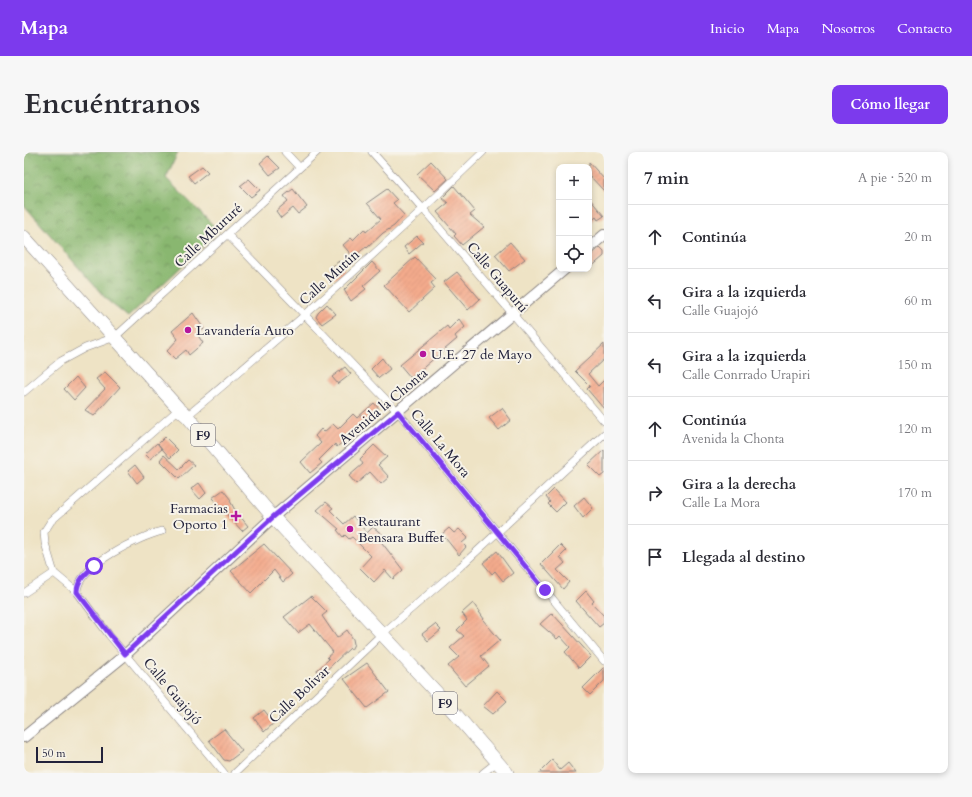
<!DOCTYPE html>
<html lang="es">
<head>
<meta charset="utf-8">
<style>
	:root { --surface:#fff; --page:#f7f7f7; --text:#2b2b33; --muted:#7c7c81; --line:#e1e1e2; --accent:#7c3aed }
	body { margin:0; font-family:Cardo,serif; background:var(--page); color:var(--text) }
	.controls { position:absolute; right:12px; top:12px; display:grid; overflow:hidden; border-radius:8px; box-shadow:0 2px 6px #0003 }
	.controls button { width:36px; height:36px; display:grid; place-items:center; padding:0; border:0; border-bottom:1px solid var(--line); background:var(--surface); color:var(--text); font:20px sans-serif }
	.scale { position:absolute; left:12px; bottom:10px; width:67px; box-sizing:border-box; padding-left:4px; border:2px solid #22223b; border-top:0; font-size:11px; line-height:14px; white-space:nowrap; color:#22223b; -webkit-text-stroke:3px #f7f3e8; paint-order:stroke }
	.stop { position:absolute; width:12px; height:12px; margin:-9px; border:3px solid #7c3aed; border-radius:50%; background:#fff }
	.stop.end { background:#7c3aed; border-color:#fff; box-shadow:0 1px 4px #0008 }
	.list { margin:0; padding:0; list-style:none }
	h2 { display:flex; justify-content:space-between; align-items:center; height:52px; margin:0; padding:0 16px; font-size:17px }
	h2 small { font-size:13px; font-weight:400; color:var(--muted) }
	.list li { display:grid; grid-template-columns:26px 1fr auto; gap:12px; align-items:center; box-sizing:border-box; height:64px; padding:0 16px; border-top:1px solid var(--line) }
	.list b { display:block; font-size:15px; white-space:nowrap }
	.list p { margin:0; font-size:13px; white-space:nowrap; color:var(--muted) }
	.list em { font-size:13px; font-style:normal; color:var(--muted) }
	.icon { flex:none; width:22px; height:22px; fill:none; stroke:currentColor; stroke-width:2; stroke-linecap:round; stroke-linejoin:round }
	.map { position:relative; flex:none; width:580px; height:621px; overflow:hidden; border-radius:8px }
	header { display:flex; align-items:center; gap:24px; box-sizing:border-box; height:56px; padding:0 20px; background:var(--accent); color:#fff }
	header strong { font-size:19px }
	nav { display:flex; gap:22px; margin-inline-start:auto; font-size:14px }
	.intro { display:flex; align-items:center; justify-content:space-between; box-sizing:border-box; height:96px; padding:0 24px }
	h1 { margin:0; font-size:28px }
	.button { padding:10px 18px; border-radius:8px; background:var(--accent); color:#fff; font-size:14px; font-weight:700 }
	main { display:flex; gap:24px; padding:0 24px }
	aside { flex:1; background:var(--surface); border-radius:8px; box-shadow:0 2px 6px #0003 }
	.map>svg:first-child { display:block }
	.forest { fill:url(#forest-crowns); stroke:#566c55 }
	.building { fill:url(#building-hatch) }
	.lines { fill:none; stroke-linecap:round; stroke-linejoin:round }
	.street-casing { stroke:#888280; stroke-width:8 }
	.secondary-casing { stroke:#888280; stroke-width:12 }
	.highway-casing { stroke:#888280; stroke-width:14 }
	.street { stroke:#fff; stroke-width:7 }
	.secondary { stroke:#fff; stroke-width:10 }
	.highway { stroke:#fff; stroke-width:13 }
	.route { stroke:#7c3aed; stroke-width:5 }
	.poi-dot { fill:#b5179e; stroke:#f7f3e8; stroke-width:1.5 }
	.labels { text-anchor:middle; stroke-width:4; stroke-linejoin:round; paint-order:stroke }
	.shield { fill:#f7f3e8; stroke:#62616f; stroke-width:1 }
	.shield-label { font-size:13px; font-weight:bold; fill:#22223b }
	.street-label { font-size:14px; fill:#22223b; stroke:#f7f3e8 }
	.poi-label { font-size:14px; fill:#22223b; stroke:#f7f3e8; text-anchor:start }
</style>
</head>
<body>
<header>
<strong>Mapa</strong>
<nav><a>Inicio</a><a>Mapa</a><a>Nosotros</a><a>Contacto</a></nav>
</header>
<div class="intro"><h1>Encuéntranos</h1><a class="button">Cómo llegar</a></div>
<main>
<div class="map">
<svg width="580" height="621" viewBox="0 0 580 621">
	<defs>
		<pattern id="forest-crowns" width="20" height="18" patternUnits="userSpaceOnUse"><rect width="20" height="18" fill="#89b76f"/><path d="M2 6a3 3 0 1 1 6 0M12 15a3 3 0 1 1 6 0" fill="none" stroke="#70945c"/></pattern>
		<pattern id="building-hatch" width="6" height="6" patternUnits="userSpaceOnUse"><rect width="6" height="6" fill="#f4ab8c"/><path d="M-1 1l2-2M0 6l6-6M5 7l2-2" fill="none" stroke="#d1937a"/></pattern>
	</defs>
	<rect width="100%" height="100%" fill="#f7f3e8"/>
	<filter id="ink" filterUnits="userSpaceOnUse"><feTurbulence type="fractalNoise" baseFrequency=".025" numOctaves="2"/><feDisplacementMap in="SourceGraphic" scale="8" xChannelSelector="R" yChannelSelector="G"/><feConvolveMatrix kernelMatrix="1 2 1 2 8 2 1 2 1" color-interpolation-filters="sRGB"/></filter>
	<filter id="wash" filterUnits="userSpaceOnUse"><feTurbulence type="fractalNoise" baseFrequency=".012" numOctaves="4" result="noise"/><feDisplacementMap in="SourceGraphic" scale="16" xChannelSelector="R" yChannelSelector="G"/><feGaussianBlur stdDeviation="0.9" result="paint"/><feColorMatrix in="noise" values="0 0 0 0 0 0 0 0 0 0 0 0 0 0 0 0 0 1.4 0 .05"/><feComposite in="paint" operator="in"/></filter>
	<g filter="url(#wash)">
		<rect width="100%" height="100%" fill="#eee3c5"/>
		<!-- forest -->
		<path class="forest" d="M 0,0 L 154,0 L 142,26 L 195,79 L 104,165 L 83,148 L 0,53 Z"/>
		<g id="blocks">
			<!-- building -->
			<path class="building" d="M 244,4 L 256,16 L 246,23 L 236,11 Z
				M 407,9 L 424,27 L 411,39 L 393,22 Z
				M 565,10 L 580,27 L 580,39 L 565,23 Z
				M 178,14 L 184,20 L 170,31 L 164,24 Z
				M 225,27 L 236,38 L 227,45 L 216,34 Z
				M 430,34 L 451,59 L 446,63 L 460,75 L 438,93 L 430,84 L 432,82 L 413,60 L 424,51 L 418,46 Z
				M 269,37 L 283,55 L 274,62 L 269,56 L 257,66 L 252,59 L 264,49 L 260,44 Z
				M 363,37 L 373,48 L 369,51 L 380,63 L 370,74 L 359,81 L 343,96 L 342,95 L 329,105 L 319,93 L 327,86 L 329,88 L 340,77 L 342,80 L 357,67 L 343,51 Z
				M 565,46 L 580,64 L 574,68 L 572,65 L 565,71 Z
				M 393,84 L 399,90 L 385,102 L 380,95 Z
				M 486,90 L 501,107 L 485,119 L 471,103 Z
				M 576,95 L 580,99 L 580,104 L 565,117 L 565,105 Z
				M 391,105 L 412,127 L 407,131 L 411,136 L 385,160 L 360,133 Z
				M 315,109 L 321,119 L 311,127 L 305,117 Z
				M 348,110 L 356,119 L 339,134 L 342,137 L 327,149 L 320,138 Z
				M 433,120 L 456,147 L 444,158 L 420,130 Z
				M 303,152 L 312,162 L 298,172 L 292,165 L 294,161 Z
				M 169,161 L 180,177 L 173,182 L 179,191 L 165,203 L 162,198 L 151,207 L 143,199 L 154,187 L 148,179 Z
				M 435,167 L 441,175 L 431,184 L 433,187 L 387,226 L 376,213 L 423,174 L 425,177 Z
				M 580,192 L 580,207 L 564,222 L 574,234 L 580,228 L 580,257 L 563,237 L 566,234 L 551,219 Z
				M 358,206 L 366,217 L 355,226 L 347,217 Z
				M 321,215 L 327,222 L 314,232 L 308,225 Z
				M 81,220 L 96,235 L 70,264 L 61,258 L 81,237 L 72,227 Z
				M 52,225 L 61,236 L 50,248 L 40,237 Z
				M 350,251 L 355,257 L 313,295 L 311,292 L 295,308 L 298,311 L 286,321 L 277,310 L 297,291 L 291,284 L 297,277 L 300,280 L 309,272 L 314,277 L 329,262 L 333,266 Z
				M 478,256 L 487,268 L 475,278 L 465,266 Z
				M 141,285 L 154,298 L 146,306 L 134,292 Z
				M 133,291 L 138,297 L 126,307 L 121,302 Z
				M 350,293 L 363,305 L 354,313 L 365,325 L 357,332 L 346,320 L 332,332 L 325,324 L 339,312 L 336,307 Z
				M 580,298 L 580,322 L 576,325 L 564,313 Z
				M 140,303 L 155,317 L 164,308 L 170,313 L 155,327 L 136,308 Z
				M 111,313 L 120,325 L 113,331 L 104,319 Z
				M 175,331 L 182,341 L 176,347 L 167,337 Z
				M 530,337 L 542,350 L 532,360 L 524,352 L 526,350 L 522,345 Z
				M 199,338 L 207,348 L 206,349 L 211,358 L 224,374 L 218,379 L 188,346 Z
				M 560,345 L 569,356 L 559,366 L 550,354 Z
				M 302,350 L 309,356 L 306,358 L 320,372 L 329,364 L 343,381 L 349,375 L 359,383 L 355,387 L 379,418 L 369,427 L 361,418 L 350,430 L 336,416 L 347,404 L 328,385 L 325,387 L 321,383 L 319,385 L 313,378 L 315,377 L 293,358 Z
				M 425,376 L 430,381 L 435,377 L 444,386 L 438,391 L 442,395 L 435,403 L 418,382 Z
				M 240,392 L 268,422 L 259,430 L 250,418 L 227,441 L 207,419 Z
				M 536,393 L 542,399 L 536,405 L 541,411 L 533,418 L 545,430 L 539,437 L 517,412 Z
				M 473,399 L 489,421 L 479,429 L 471,419 L 468,422 L 459,411 Z
				M 562,439 L 570,449 L 568,451 L 580,464 L 580,471 L 575,475 L 552,449 Z
				M 287,444 L 303,460 L 298,464 L 313,486 L 323,478 L 329,487 L 330,492 L 327,498 L 326,496 L 296,524 L 293,518 L 305,507 L 303,505 L 309,500 L 286,472 L 274,481 L 260,465 Z
				M 449,451 L 460,467 L 459,468 L 476,488 L 457,504 L 465,514 L 441,534 L 424,514 L 435,505 L 426,496 L 440,484 L 433,478 L 443,468 L 438,461 Z
				M 528,461 L 567,504 L 555,516 L 541,500 L 546,495 L 536,484 L 533,487 L 516,472 Z
				M 411,472 L 417,478 L 404,489 L 398,482 Z
				M 343,511 L 365,540 L 343,556 L 320,527 Z
				M 580,515 L 580,529 L 566,543 L 559,536 Z
				M 473,539 L 483,549 L 469,562 L 459,554 Z
				M 240,558 L 250,571 L 240,580 L 230,566 Z
				M 200,577 L 218,599 L 205,609 L 200,608 L 185,588 Z
				M 528,608 L 536,618 L 544,611 L 552,621 L 515,621 Z"/>
		</g>
	</g>
	<g filter="url(#ink)">
		<use href="#blocks" fill-opacity="0" stroke="#888280" stroke-width="1"/>
		<g class="lines">
			<!-- street casing -->
			<g class="street-casing">
				<path id="street" d="M 261,0 L 275,15
					M 348,0 L 400,58 L 580,269
					M 204,83 L 374,260 L 580,509
					M 0,240 L 37,209 L 61,196 L 91,185 L 293,0
					M 163,264 C 264,179 364,92 459,0
					M 30,421 L 53,440 L 85,483 L 200,621
					M 30,421 L 21,391 L 20,380 L 27,369 L 155,257
					M 53,440 C 53,414 117,384 138,379
					M 0,441 L 30,421
					M 211,621 L 358,482 L 437,414 L 580,282
					M 459,621 L 473,610"/>
			</g>
			<!-- secondary casing -->
			<g class="secondary-casing">
				<path id="secondary" d="M 565,96 L 580,83
					M 0,585 L 101,503 L 249,365 L 541,117"/>
			</g>
			<!-- highway casing -->
			<g class="highway-casing">
				<path id="highway" d="M 0,85 L 155,257 L 163,264 L 249,365 L 413,541 L 483,621"/>
			</g>
			<!-- street -->
			<use href="#street" class="street"/>
			<!-- secondary -->
			<use href="#secondary" class="secondary"/>
			<!-- highway -->
			<use href="#highway" class="highway"/>
		</g>
	</g>
	<g class="lines" filter="url(#ink)">
		<!-- route -->
		<path class="route" d="M 70,414 C 62,422 53,428 53,440 L 101,502 L 249,365 L 374,260 L 521,438"/>
	</g>
	<!-- markers -->
	<g class="poi-dot">
		<circle cx="164" cy="178" r="4"/>
		<circle cx="399" cy="202" r="4"/>
		<path d="M210 358h4v4h4v4h-4v4h-4v-4h-4v-4h4z"/>
		<circle cx="326" cy="377" r="4"/>
	</g>
	<g class="labels">
		<!-- shield labels -->
		<g class="shield">
			<rect x="167" y="272" width="24" height="22" rx="3"/>
			<rect x="409" y="540" width="24" height="22" rx="3"/>
		</g>
		<g class="shield-label">
			<text x="179" y="288">F9</text>
			<text x="421" y="556">F9</text>
		</g>
		<!-- street labels -->
		<g class="street-label">
			<text transform="translate(184 83) rotate(-43)" y="5">Calle Mbururé</text>
			<text transform="translate(305 125) rotate(-42)" y="5">Calle Mutún</text>
			<text transform="translate(474 125) rotate(50)" y="5">Calle Guapurú</text>
			<text transform="translate(359 254) rotate(-40)" y="5">Avenida la Chonta</text>
			<text transform="translate(417 291) rotate(50)" y="5">Calle La Mora</text>
			<text transform="translate(149 539) rotate(50)" y="5">Calle Guajojó</text>
			<text transform="translate(275 542) rotate(-43)" y="5">Calle Bolivar</text>
		</g>
		<!-- poi labels -->
		<g class="poi-label">
			<text x="172" y="183">Lavandería Auto</text>
			<text x="407" y="207">U.E. 27 de Mayo</text>
			<text x="204" y="361" text-anchor="end">Farmacias<tspan x="204" dy="16">Oporto 1</tspan></text>
			<text x="334" y="374">Restaurant<tspan x="334" dy="16">Bensara Buffet</tspan></text>
		</g>
	</g>
</svg>
<div class="controls">
<button>+</button>
<button>−</button>
<button><svg class="icon" aria-label="locate" viewBox="0 0 24 24"><circle cx="12" cy="12" r="6"/><path d="M12 2v4M12 18v4M2 12h4M18 12h4"/></svg></button>
</div>
<div class="scale">50 m</div>
<div class="stop" style="left:70px;top:414px"></div>
<div class="stop end" style="left:521px;top:438px"></div>
</div>
<aside>
<h2>7 min<small>A pie · 520 m</small></h2>
<ul class="list">
<li><svg class="icon" aria-label="ahead" viewBox="0 0 24 24"><path d="M12 20V5M6 11l6-6 6 6"/></svg><div><b>Continúa</b></div><em>20 m</em></li>
<li><svg class="icon" aria-label="left" viewBox="0 0 24 24"><path d="M17 20v-9H6M10 6l-5 5 5 5"/></svg><div><b>Gira a la izquierda</b><p>Calle Guajojó</p></div><em>60 m</em></li>
<li><svg class="icon" aria-label="left" viewBox="0 0 24 24"><path d="M17 20v-9H6M10 6l-5 5 5 5"/></svg><div><b>Gira a la izquierda</b><p>Calle Conrrado Urapiri</p></div><em>150 m</em></li>
<li><svg class="icon" aria-label="ahead" viewBox="0 0 24 24"><path d="M12 20V5M6 11l6-6 6 6"/></svg><div><b>Continúa</b><p>Avenida la Chonta</p></div><em>120 m</em></li>
<li><svg class="icon" aria-label="right" viewBox="0 0 24 24"><path d="M7 20v-9h11M14 6l5 5-5 5"/></svg><div><b>Gira a la derecha</b><p>Calle La Mora</p></div><em>170 m</em></li>
<li><svg class="icon" aria-label="arrive" viewBox="0 0 24 24"><path d="M6 21V4h12l-3 4 3 4H6"/></svg><div><b>Llegada al destino</b></div></li>
</ul>
</aside>
</main>
</body>
</html>
